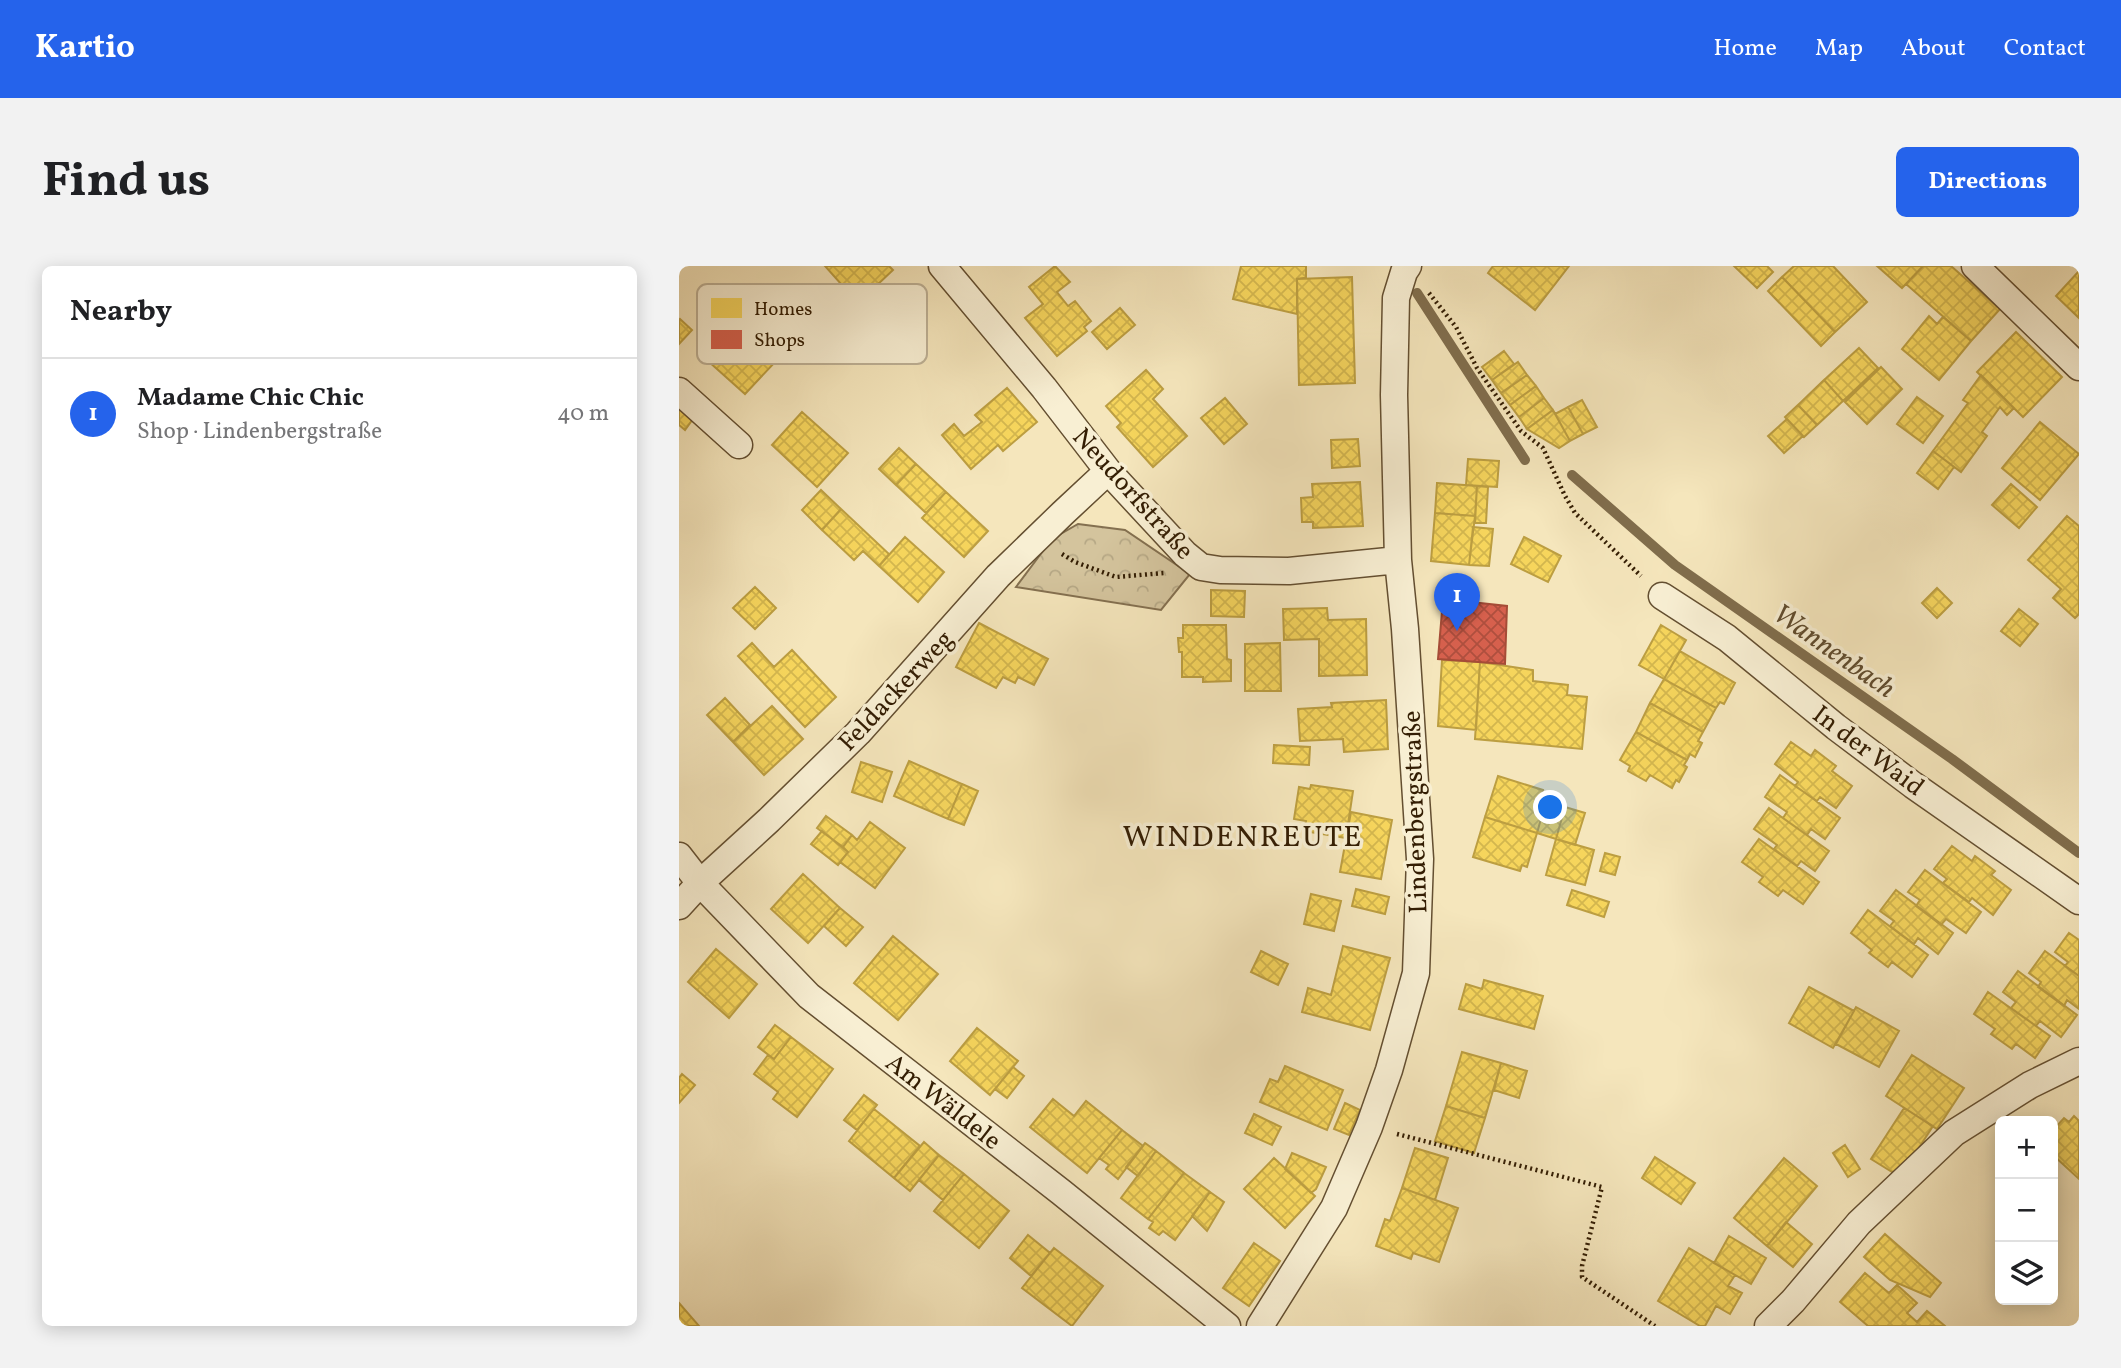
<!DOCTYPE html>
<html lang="en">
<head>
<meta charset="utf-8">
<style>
	:root { --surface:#fff; --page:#f2f2f2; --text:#202124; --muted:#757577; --line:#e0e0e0; --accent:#2563eb }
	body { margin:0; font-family:Vollkorn,serif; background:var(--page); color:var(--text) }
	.controls { position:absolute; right:21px; bottom:21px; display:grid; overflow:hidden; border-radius:10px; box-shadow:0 4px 18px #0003 }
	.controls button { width:63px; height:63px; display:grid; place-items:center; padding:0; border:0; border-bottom:2px solid var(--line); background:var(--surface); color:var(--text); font:35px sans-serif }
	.you { position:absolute; left:872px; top:542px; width:24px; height:24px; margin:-18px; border:5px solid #fff; border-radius:50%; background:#1a73e8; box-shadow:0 0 0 10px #1a73e833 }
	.badge { display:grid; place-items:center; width:46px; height:46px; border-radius:50%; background:var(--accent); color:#fff; font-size:23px; font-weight:700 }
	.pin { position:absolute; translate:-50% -58px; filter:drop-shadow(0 2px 4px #0008) }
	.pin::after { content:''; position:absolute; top:37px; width:24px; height:21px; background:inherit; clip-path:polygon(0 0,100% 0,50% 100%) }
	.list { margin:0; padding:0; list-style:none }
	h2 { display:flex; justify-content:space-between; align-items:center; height:91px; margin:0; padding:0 28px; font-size:30px }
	h2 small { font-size:23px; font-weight:400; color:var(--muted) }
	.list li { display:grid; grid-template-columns:46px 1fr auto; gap:21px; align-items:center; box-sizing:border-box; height:112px; padding:0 28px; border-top:2px solid var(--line) }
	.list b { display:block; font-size:26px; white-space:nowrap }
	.list p { margin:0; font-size:23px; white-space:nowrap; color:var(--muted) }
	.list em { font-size:23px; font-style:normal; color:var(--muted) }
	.icon { flex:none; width:38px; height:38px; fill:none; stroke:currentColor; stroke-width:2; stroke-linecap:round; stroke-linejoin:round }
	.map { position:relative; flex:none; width:1400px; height:1060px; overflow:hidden; border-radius:10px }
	header { display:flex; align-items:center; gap:42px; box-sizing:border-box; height:98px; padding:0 35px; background:var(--accent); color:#fff }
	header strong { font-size:33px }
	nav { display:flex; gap:38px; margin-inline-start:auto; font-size:24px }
	.intro { display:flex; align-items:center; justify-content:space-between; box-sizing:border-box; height:168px; padding:0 42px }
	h1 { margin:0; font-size:49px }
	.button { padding:18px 32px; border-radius:10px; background:var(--accent); color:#fff; font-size:24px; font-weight:700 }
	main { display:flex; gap:42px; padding:0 42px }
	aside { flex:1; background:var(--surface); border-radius:10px; box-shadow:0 4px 18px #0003 }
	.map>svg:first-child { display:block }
	.forest { fill:url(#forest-crowns); stroke:#847050; stroke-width:2 }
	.homes { fill:url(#homes-cross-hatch); stroke:#bc9e41; stroke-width:2 }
	.shops { fill:url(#shops-cross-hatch); stroke:#a54c37; stroke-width:2 }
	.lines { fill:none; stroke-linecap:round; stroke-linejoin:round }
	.stream { stroke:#806d4c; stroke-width:10 }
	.street-casing { stroke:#644f31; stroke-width:29 }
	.path { stroke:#331d03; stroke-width:4.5; stroke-dasharray:2 3.5; stroke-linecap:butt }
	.street { stroke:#f8efd3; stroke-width:26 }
	.labels { text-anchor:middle; stroke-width:7; stroke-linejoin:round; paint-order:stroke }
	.street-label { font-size:26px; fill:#331d03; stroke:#f8efd3 }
	.water-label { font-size:28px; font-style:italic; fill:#604c2e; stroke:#f8efd3 }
	.quarter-label { font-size:30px; letter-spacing:2px; fill:#331d03; stroke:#f8efd3 }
	.key { fill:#f8efd3; stroke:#bdb095; stroke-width:2 }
	.key-label { font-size:19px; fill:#331d03 }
</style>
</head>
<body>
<header>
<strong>Kartio</strong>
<nav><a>Home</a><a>Map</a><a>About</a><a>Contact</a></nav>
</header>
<div class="intro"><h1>Find us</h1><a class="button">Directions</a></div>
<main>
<aside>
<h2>Nearby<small></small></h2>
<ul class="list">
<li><span class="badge">1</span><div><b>Madame Chic Chic</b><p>Shop · Lindenbergstraße</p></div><em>40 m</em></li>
</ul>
</aside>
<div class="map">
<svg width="1400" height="1060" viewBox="0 0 1400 1060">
	<defs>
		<pattern id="forest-crowns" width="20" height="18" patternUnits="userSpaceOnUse" patternTransform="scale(1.75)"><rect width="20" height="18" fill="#d4c49d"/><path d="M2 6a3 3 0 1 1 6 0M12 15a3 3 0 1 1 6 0" fill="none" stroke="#b6a886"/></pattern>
		<pattern id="homes-cross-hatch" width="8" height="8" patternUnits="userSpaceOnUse" patternTransform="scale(1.75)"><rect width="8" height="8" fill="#f6d55c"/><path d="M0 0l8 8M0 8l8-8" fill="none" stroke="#d3b64e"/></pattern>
		<pattern id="shops-cross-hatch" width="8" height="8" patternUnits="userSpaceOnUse" patternTransform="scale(1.75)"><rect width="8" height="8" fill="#d6604d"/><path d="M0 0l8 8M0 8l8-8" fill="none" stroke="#ae4f3e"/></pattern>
	</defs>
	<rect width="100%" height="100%" fill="#f5e6bc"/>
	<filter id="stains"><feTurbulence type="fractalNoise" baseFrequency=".00286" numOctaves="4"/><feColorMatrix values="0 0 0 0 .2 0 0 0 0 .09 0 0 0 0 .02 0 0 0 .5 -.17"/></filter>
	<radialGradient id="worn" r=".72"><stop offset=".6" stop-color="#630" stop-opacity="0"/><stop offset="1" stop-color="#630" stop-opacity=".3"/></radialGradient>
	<!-- forest -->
	<path class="forest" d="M 399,258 L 446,264 L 511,308 L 482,344 L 337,321 L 373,273 Z"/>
	<!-- homes -->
	<path class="homes" d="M 146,0 L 210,0 L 214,4 L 179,37 Z
		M 376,0 L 391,16 L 378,26 L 389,40 L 396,35 L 412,55 L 405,61 L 408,65 L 378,90 L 346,52 L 364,38 L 350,21 Z
		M 562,0 L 627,0 L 627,12 L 618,13 L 618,48 L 554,33 Z
		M 814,0 L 890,0 L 856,44 L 809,7 Z
		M 1055,0 L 1088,0 L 1094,6 L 1078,22 Z
		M 1115,0 L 1154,0 L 1188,36 L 1156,66 L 1103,11 Z
		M 1198,0 L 1244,0 L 1223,22 Z
		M 1244,0 L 1272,0 L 1321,43 L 1292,75 L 1227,18 Z
		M 1400,5 L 1400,52 L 1377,30 Z
		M 673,11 L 676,117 L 620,119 L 618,13 Z
		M 1103,11 L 1156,66 L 1142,80 L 1089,25 Z
		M 441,42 L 456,59 L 428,83 L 413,66 Z
		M 1250,50 L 1258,58 L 1264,51 L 1292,75 L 1260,114 L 1223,83 Z
		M 1,53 L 13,64 L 0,78 L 0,54 Z
		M 48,57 L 75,81 L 78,78 L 97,95 L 66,128 L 20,87 Z
		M 1337,66 L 1383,111 L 1344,151 L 1298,106 Z
		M 1180,82 L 1199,102 L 1164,135 L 1145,114 Z
		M 825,85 L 835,98 L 813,114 L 803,101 Z
		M 839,96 L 848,109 L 822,127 L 813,114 Z
		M 1202,101 L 1223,123 L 1188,158 L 1166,136 Z
		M 467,104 L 484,123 L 474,133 L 508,170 L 474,201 L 438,161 L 442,157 L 427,140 Z
		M 848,109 L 857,120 L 831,139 L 822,127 Z
		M 1302,109 L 1335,142 L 1328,149 L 1321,141 L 1303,166 L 1308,170 L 1282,206 L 1254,185 L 1289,137 L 1284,134 Z
		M 1145,114 L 1164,135 L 1138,159 L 1119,139 Z
		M 857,120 L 865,132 L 840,151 L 831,139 Z
		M 328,122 L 358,156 L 324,185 L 319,179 L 292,203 L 263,169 L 275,158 L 285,170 L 303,156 L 296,149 Z
		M 1238,131 L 1264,150 L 1244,177 L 1218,158 Z
		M 546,132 L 568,158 L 545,178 L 522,152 Z
		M 865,132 L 874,144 L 848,163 L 840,151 Z
		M 903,134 L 918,161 L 904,168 L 889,141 Z
		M 1119,139 L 1138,159 L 1125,171 L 1106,151 Z
		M 889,141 L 904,168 L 891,175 L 876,148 Z
		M 0,142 L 14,153 L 6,164 L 0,159 Z
		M 874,144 L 891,175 L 880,182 L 848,163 Z
		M 123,146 L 169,187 L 138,221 L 93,179 Z
		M 1108,153 L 1124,170 L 1105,187 L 1089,170 Z
		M 1361,156 L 1400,188 L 1361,234 L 1323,202 Z
		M 679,173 L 681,200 L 653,202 L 652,174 Z
		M 220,182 L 237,198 L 217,219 L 200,203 Z
		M 1254,185 L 1275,201 L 1259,223 L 1238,207 Z
		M 789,193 L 820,195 L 818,221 L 787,219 Z
		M 237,198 L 267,226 L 247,247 L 217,219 Z
		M 681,216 L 684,260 L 634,262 L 634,256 L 623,256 L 622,232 L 634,231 L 633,218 Z
		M 758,217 L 798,220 L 796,250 L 756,247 Z
		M 1332,218 L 1358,241 L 1340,262 L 1313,239 Z
		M 798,220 L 809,221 L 807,257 L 796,257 Z
		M 142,224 L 162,243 L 143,264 L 123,244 Z
		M 267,226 L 309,265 L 285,291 L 243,252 Z
		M 162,243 L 210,288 L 200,300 L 184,285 L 175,294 L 143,264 Z
		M 756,247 L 796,250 L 790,299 L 752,295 Z
		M 1388,250 L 1400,260 L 1400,348 L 1396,352 L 1374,332 L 1382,323 L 1349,294 Z
		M 794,261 L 814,263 L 810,300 L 790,299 Z
		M 226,271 L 265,306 L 239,336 L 200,300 Z
		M 845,271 L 882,290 L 869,316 L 832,298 Z
		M 76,321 L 97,342 L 76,363 L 54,342 Z
		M 1258,322 L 1273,337 L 1258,352 L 1243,337 Z
		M 532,324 L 566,325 L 565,351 L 532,350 Z
		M 648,342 L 649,354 L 687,353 L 688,409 L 640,410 L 640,373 L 605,374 L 604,343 Z
		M 1340,343 L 1359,358 L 1341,380 L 1322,365 Z
		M 300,357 L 369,393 L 355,419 L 339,411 L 336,417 L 324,411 L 317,422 L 277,401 Z
		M 504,359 L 547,359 L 548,393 L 552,394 L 552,415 L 524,416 L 524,411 L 503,411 L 503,386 L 500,386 L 499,372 L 504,372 Z
		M 982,359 L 1007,374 L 985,413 L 960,399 Z
		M 73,377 L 95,401 L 113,384 L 157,431 L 126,461 L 59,390 Z
		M 601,377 L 602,425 L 566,425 L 566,378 Z
		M 1001,385 L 1056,417 L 1045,438 L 1041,436 L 1037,442 L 985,413 Z
		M 763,394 L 801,396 L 797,464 L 759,460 Z
		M 801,396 L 854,404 L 854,415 L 889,419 L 888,429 L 908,431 L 903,483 L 796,473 Z
		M 985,413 L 1037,442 L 1024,466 L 971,437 Z
		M 46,432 L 71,459 L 54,476 L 28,449 Z
		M 707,434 L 709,483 L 665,486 L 664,473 L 621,475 L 619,443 L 653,441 L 652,437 Z
		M 971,437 L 1024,466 L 1019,475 L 1023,477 L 1016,491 L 1011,488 L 1008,494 L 957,466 Z
		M 93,440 L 124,473 L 85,509 L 54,476 Z
		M 957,466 L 1008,494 L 1005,499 L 1008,501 L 1000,516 L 997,514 L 993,522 L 971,509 L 967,515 L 949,505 L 951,500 L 941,494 Z
		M 1112,476 L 1132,490 L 1136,484 L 1157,500 L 1153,505 L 1173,520 L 1157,542 L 1141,531 L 1138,535 L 1116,520 L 1119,516 L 1096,498 Z
		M 595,479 L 631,481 L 630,499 L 594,497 Z
		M 230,495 L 283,518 L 269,553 L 215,530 Z
		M 182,496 L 213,506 L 203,536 L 173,526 Z
		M 1101,509 L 1161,552 L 1146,573 L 1132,563 L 1128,569 L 1104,552 L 1108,546 L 1086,531 Z
		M 819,510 L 864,524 L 862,533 L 867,535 L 858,567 L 806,551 Z
		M 283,518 L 299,525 L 285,559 L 269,553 Z
		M 632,519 L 674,525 L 668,565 L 645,561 L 643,568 L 625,565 L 627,555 L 615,553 L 620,521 L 631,523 Z
		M 867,535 L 886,541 L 877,573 L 858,567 Z
		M 886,541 L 906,547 L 896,579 L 877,573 Z
		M 1090,542 L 1150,585 L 1136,605 L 1122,595 L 1118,600 L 1095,583 L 1098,579 L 1075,563 Z
		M 672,546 L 713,554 L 702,613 L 661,606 Z
		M 147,550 L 173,569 L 164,581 L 138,562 Z
		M 806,551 L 858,567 L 848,601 L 843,599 L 841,605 L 794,591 Z
		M 191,556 L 226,582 L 196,622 L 161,596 L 169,586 L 164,581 L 173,569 L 178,574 Z
		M 645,561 L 668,565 L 667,572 L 643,568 Z
		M 143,565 L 169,586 L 159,599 L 132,578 Z
		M 877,573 L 915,584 L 906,619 L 867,609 Z
		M 1080,573 L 1140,616 L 1124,638 L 1104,624 L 1099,630 L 1080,616 L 1084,611 L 1063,596 Z
		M 1273,580 L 1293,595 L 1296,590 L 1316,605 L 1312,609 L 1332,624 L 1314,649 L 1293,632 L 1290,636 L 1264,617 L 1268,613 L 1255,603 Z
		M 926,587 L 941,591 L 936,609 L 921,605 Z
		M 1246,604 L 1302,646 L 1287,667 L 1267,653 L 1262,659 L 1237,640 L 1241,634 L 1229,626 Z
		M 124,608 L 161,642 L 129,677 L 92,643 Z
		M 677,623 L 710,631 L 706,648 L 673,640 Z
		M 893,624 L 930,636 L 925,651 L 888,639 Z
		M 1217,624 L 1274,667 L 1259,688 L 1239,672 L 1235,678 L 1211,660 L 1215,655 L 1201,645 Z
		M 632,628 L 662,635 L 655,665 L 625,658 Z
		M 161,642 L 184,661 L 167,680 L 145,660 Z
		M 1189,644 L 1249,689 L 1233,711 L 1213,696 L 1209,701 L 1190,687 L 1193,684 L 1172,667 Z
		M 1390,667 L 1400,674 L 1400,710 L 1386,700 L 1389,696 L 1376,686 Z
		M 214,670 L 259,708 L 219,754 L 175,717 Z
		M 664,680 L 711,692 L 691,764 L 623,746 L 629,722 L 652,729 Z
		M 37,683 L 78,718 L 50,752 L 9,716 Z
		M 582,685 L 609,698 L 599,719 L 572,706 Z
		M 1366,685 L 1400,710 L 1400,743 L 1388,734 L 1385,740 L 1359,721 L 1362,716 L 1350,707 Z
		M 1339,705 L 1398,749 L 1382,771 L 1361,755 L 1357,760 L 1332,742 L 1337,736 L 1324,726 Z
		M 805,714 L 864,730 L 855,763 L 780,743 L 787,718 L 803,723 Z
		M 1130,721 L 1175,745 L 1154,782 L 1110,757 Z
		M 1309,726 L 1371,770 L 1356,792 L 1337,778 L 1333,783 L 1312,768 L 1316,763 L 1295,748 Z
		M 1177,741 L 1220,765 L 1200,801 L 1157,778 Z
		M 96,759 L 112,771 L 95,793 L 79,781 Z
		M 298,762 L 339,795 L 311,829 L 271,795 Z
		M 112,771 L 154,803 L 118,851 L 94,833 L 99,826 L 75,808 L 89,789 L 95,793 Z
		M 783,786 L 822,797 L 806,852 L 767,840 Z
		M 1233,789 L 1285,822 L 1258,863 L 1207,830 Z
		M 822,797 L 848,805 L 840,832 L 815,824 Z
		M 606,800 L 664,824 L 648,864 L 581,836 L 591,813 L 599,816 Z
		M 334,801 L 345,810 L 328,832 L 316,823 Z
		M 3,808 L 16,819 L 0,837 L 0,812 Z
		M 185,829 L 198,839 L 178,864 L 165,854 Z
		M 374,833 L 395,850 L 407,835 L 443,864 L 408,907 L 351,861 Z
		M 666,837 L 681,844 L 670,869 L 655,863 Z
		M 767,840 L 806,852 L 795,887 L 756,875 Z
		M 1225,842 L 1254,860 L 1221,911 L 1192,893 Z
		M 195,843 L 241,880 L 215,912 L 170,875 Z
		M 575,848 L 602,861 L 593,879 L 566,867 Z
		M 1395,850 L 1400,855 L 1400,913 L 1374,889 L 1374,873 L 1378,869 L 1374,864 L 1385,852 L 1390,856 Z
		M 443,864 L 464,880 L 439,913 L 427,903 L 430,899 L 420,892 Z
		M 245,876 L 260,889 L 231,925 L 215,912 Z
		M 466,877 L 477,885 L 459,910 L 447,901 Z
		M 1166,879 L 1181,903 L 1169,911 L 1154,887 Z
		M 736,882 L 769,892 L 756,934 L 723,922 Z
		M 477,885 L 505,907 L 469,953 L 442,932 Z
		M 613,887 L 647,901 L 637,923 L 632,927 L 606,903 Z
		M 260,889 L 285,908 L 264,934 L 240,914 Z
		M 976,891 L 1016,917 L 1002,938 L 963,912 Z
		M 595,892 L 636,930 L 606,962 L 565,923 Z
		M 1105,892 L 1138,920 L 1088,980 L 1055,952 Z
		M 505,907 L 531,926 L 496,974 L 484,965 L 480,969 L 470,962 L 474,956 L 469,953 Z
		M 285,908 L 330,945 L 300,982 L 255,945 Z
		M 723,922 L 779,942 L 760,996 L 734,987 L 732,993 L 697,980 L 706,953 L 711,955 Z
		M 531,926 L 545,936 L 528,965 L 513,950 Z
		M 1107,956 L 1133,978 L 1114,1001 L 1088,980 Z
		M 1206,968 L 1262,1017 L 1251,1031 L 1211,1014 L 1185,991 Z
		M 349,969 L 371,987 L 352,1010 L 331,992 Z
		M 1050,970 L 1087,992 L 1072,1018 L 1035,997 Z
		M 575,977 L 601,995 L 570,1040 L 544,1022 Z
		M 375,982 L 424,1020 L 393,1060 L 343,1022 Z
		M 1010,982 L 1056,1009 L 1049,1020 L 1063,1027 L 1051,1048 L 1037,1040 L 1026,1060 L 1021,1060 L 979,1035 Z
		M 1186,1007 L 1210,1027 L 1218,1019 L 1238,1037 L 1228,1047 L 1238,1056 L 1248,1045 L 1266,1060 L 1189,1060 L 1161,1036 Z
		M 0,1037 L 20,1060 L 0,1060 Z"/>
	<!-- shops -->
	<path class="shops" d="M 764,333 L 828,340 L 826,398 L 759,393 Z"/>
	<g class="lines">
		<!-- stream -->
		<path class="stream" d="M 738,27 L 846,194
			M 893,209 L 996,299 L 1273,493 L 1400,587"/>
		<!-- street casing -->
		<g class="street-casing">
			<path id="street" d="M 263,0 L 365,122 L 429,205 L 506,288 L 522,301 L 541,304 L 610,305 L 719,294
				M 1296,0 L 1400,101
				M 0,125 L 60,179
				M 983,330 L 1048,372 L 1157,461 L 1234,519 L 1400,635
				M 0,590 L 21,617 L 130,730 L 382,926 L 548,1060
				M 0,640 L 21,617 L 90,554 L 179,467 L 319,310 L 384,247 L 429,205
				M 581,1060 L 655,942 L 690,861 L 710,804 L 737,707 L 741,593 L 726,363 L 719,294 L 715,129 L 717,32 L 725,6 L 729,0
				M 1089,1060 L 1114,1035 L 1180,957 L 1275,867 L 1351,819 L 1400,795"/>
		</g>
		<!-- path -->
		<path class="path" d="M 750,27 L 777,61 L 798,102 L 842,165 L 864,182 L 886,230 L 896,247 L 962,310
			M 383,288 L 396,296 L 437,311 L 485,307
			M 718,868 L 923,921 L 903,1000 L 903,1011 L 976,1060"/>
		<!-- street -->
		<use href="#street" class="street"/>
	</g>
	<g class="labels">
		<!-- street labels -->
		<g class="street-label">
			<text transform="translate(455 227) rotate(48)" y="9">Neudorfstraße</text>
			<text transform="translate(216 424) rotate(-47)" y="9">Feldackerweg</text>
			<text transform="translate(1190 484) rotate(37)" y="9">In der Waid</text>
			<text transform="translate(735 546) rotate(-92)" y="9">Lindenbergstraße</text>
			<text transform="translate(265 835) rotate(38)" y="9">Am Wäldele</text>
		</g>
		<!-- water labels -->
		<g class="water-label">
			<text transform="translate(1156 384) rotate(35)" y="10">Wannenbach</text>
		</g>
		<!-- quarter labels -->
		<g class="quarter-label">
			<text x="564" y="580">WINDENREUTE</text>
		</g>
	</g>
	<!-- legend -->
	<rect x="18" y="18" width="230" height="80" rx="10" class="key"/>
	<rect x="32" y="32" width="31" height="20" fill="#f6d55c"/>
	<rect x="32" y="64" width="31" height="19" fill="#d6604d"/>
	<g class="key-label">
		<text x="75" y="49">Homes</text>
		<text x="75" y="80">Shops</text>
	</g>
	<rect width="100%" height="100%" filter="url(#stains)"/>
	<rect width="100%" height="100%" fill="url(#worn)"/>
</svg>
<div class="controls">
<button>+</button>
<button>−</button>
<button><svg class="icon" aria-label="layers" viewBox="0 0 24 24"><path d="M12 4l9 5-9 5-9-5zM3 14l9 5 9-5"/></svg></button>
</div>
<div class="you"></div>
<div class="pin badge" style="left:778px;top:365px">1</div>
</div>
</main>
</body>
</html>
